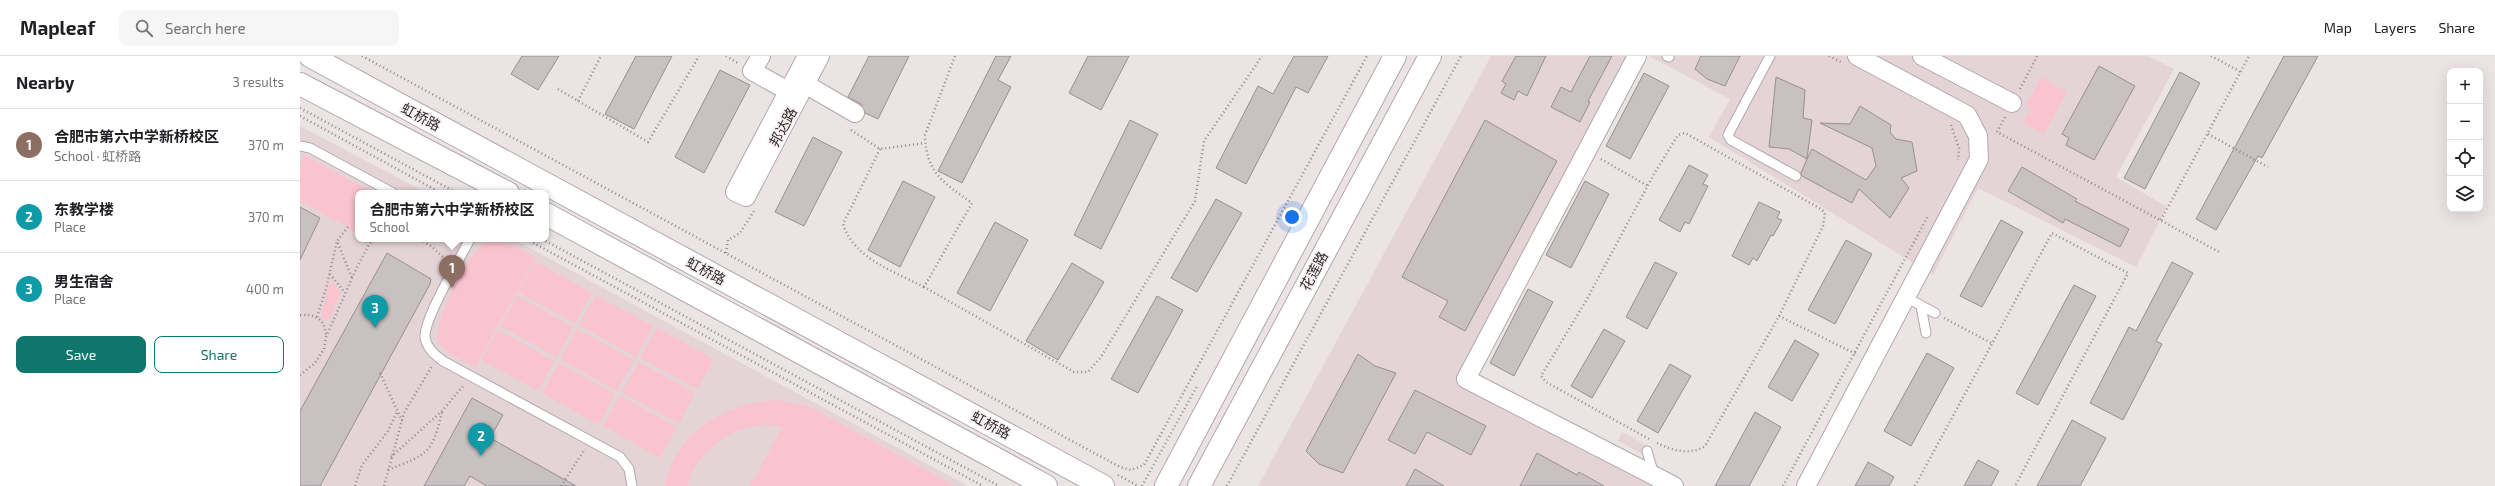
<!DOCTYPE html>
<html lang="en">
<head>
<meta charset="utf-8">
<style>
	:root { --surface:#fff; --page:#f6f6f6; --text:#202124; --muted:#757577; --line:#e0e0e0; --accent:#0f766e }
	body { margin:0; font-family:"Exo 2","Noto Sans SC",sans-serif; background:var(--page); color:var(--text) }
	.controls { position:absolute; right:12px; top:12px; display:grid; overflow:hidden; border-radius:8px; box-shadow:0 4px 16px #0002 }
	.controls button { width:36px; height:36px; display:grid; place-items:center; padding:0; border:0; border-bottom:1px solid var(--line); background:var(--surface); color:var(--text); font:20px sans-serif }
	.you { position:absolute; left:992px; top:161px; width:14px; height:14px; margin:-10px; border:3px solid #fff; border-radius:50%; background:#1a73e8; box-shadow:0 0 0 6px #1a73e833 }
	.badge { display:grid; place-items:center; width:26px; height:26px; border-radius:50%; background:var(--accent); color:#fff; font-size:13px; font-weight:700 }
	.pin { position:absolute; translate:-50% -33px; filter:drop-shadow(0 1px 2px #0008) }
	.pin::after { content:''; position:absolute; top:21px; width:14px; height:12px; background:inherit; clip-path:polygon(0 0,100% 0,50% 100%) }
	.popup { position:absolute; left:55px; top:134px; width:194px; height:52px; box-sizing:border-box; display:grid; place-content:center; border-radius:8px; background:var(--surface); filter:drop-shadow(0 1px 3px #0005); font-size:13px; white-space:nowrap; color:var(--muted) }
	.popup b { font-size:15px; color:var(--text) }
	.popup::after { content:''; position:absolute; left:50%; top:100%; margin-left:-8px; border:8px solid transparent; border-top-color:var(--surface) }
	.list { margin:0; padding:0; list-style:none }
	h2 { display:flex; justify-content:space-between; align-items:center; height:52px; margin:0; padding:0 16px; font-size:17px }
	h2 small { font-size:13px; font-weight:400; color:var(--muted) }
	.list li { display:grid; grid-template-columns:26px 1fr auto; gap:12px; align-items:center; box-sizing:border-box; height:72px; padding:0 16px; border-top:1px solid var(--line) }
	.list b { display:block; font-size:15px; white-space:nowrap }
	.list p { margin:0; font-size:13px; white-space:nowrap; color:var(--muted) }
	.list em { font-size:13px; font-style:normal; color:var(--muted) }
	.actions { display:flex; gap:8px; padding:12px 16px }
	.actions a { flex:1; padding:9px 0; border:1px solid var(--accent); border-radius:8px; text-align:center; font-size:14px; color:var(--accent) }
	.actions .main { background:var(--accent); color:#fff }
	.icon { flex:none; width:22px; height:22px; fill:none; stroke:currentColor; stroke-width:2; stroke-linecap:round; stroke-linejoin:round }
	.map { position:relative; flex:none; width:2195px; height:430px; overflow:hidden }
	header { display:flex; align-items:center; gap:24px; box-sizing:border-box; height:56px; padding:0 20px; background:var(--surface); border-bottom:1px solid var(--line) }
	header strong { font-size:19px }
	nav { display:flex; gap:22px; margin-inline-start:auto; font-size:14px }
	.search { width:280px; height:36px; background:var(--page); display:flex; align-items:center; gap:10px; box-sizing:border-box; padding:0 14px; border-radius:8px; color:var(--muted); font-size:15px }
	main { display:flex }
	aside { flex:1; background:var(--surface) }
	.map>svg:first-child { display:block }
	.built { fill:#e5d4d7 }
	.green { fill:#fac4ce }
	.building { fill:#c8c0c1; stroke:#978f90 }
	.lines { fill:none; stroke-linecap:round; stroke-linejoin:round }
	.lane-casing { stroke:#b1a9ab; stroke-width:11 }
	.street-casing { stroke:#b1a9ab; stroke-width:20 }
	.secondary-casing { stroke:#b1a9ab; stroke-width:24 }
	.path { stroke:#8e898a; stroke-width:2.5; stroke-dasharray:1 3; stroke-linecap:butt }
	.lane { stroke:#fff; stroke-width:9 }
	.street { stroke:#fff; stroke-width:18 }
	.secondary { stroke:#fff; stroke-width:22 }
	.labels { text-anchor:middle; stroke-width:3.5; stroke-linejoin:round; paint-order:stroke }
	.street-label { font-size:14px; fill:#2e2b2c; stroke:#f9f0f1 }
</style>
</head>
<body>
<header>
<strong>Mapleaf</strong>
<div class="search"><svg class="icon" aria-label="search" viewBox="0 0 24 24"><circle cx="10" cy="10" r="6"/><path d="M15 15l6 6"/></svg>Search here</div>
<nav><a>Map</a><a>Layers</a><a>Share</a></nav>
</header>
<main>
<aside>
<h2>Nearby<small>3 results</small></h2>
<ul class="list">
<li><span class="badge" style="background:#8d6e63">1</span><div><b>合肥市第六中学新桥校区</b><p>School · 虹桥路</p></div><em>370 m</em></li>
<li><span class="badge" style="background:#0f9aa8">2</span><div><b>东教学楼</b><p>Place</p></div><em>370 m</em></li>
<li><span class="badge" style="background:#0f9aa8">3</span><div><b>男生宿舍</b><p>Place</p></div><em>400 m</em></li>
</ul>
<div class="actions"><a class="main">Save</a><a>Share</a></div>
</aside>
<div class="map">
<svg width="2195" height="430" viewBox="0 0 2195 430">
	<rect width="100%" height="100%" fill="#ebe3e4"/>
	<!-- built -->
	<path class="built" d="M 1191,0 L 1348,0 L 1164,330 L 1354,430 L 958,430 Z
		M 1349,0 L 1848,0 L 1874,13 L 1816,121 L 1867,151 L 1836,211 L 1678,132 L 1633,219 L 1409,81 L 1430,43 Z
		M 0,70 L 127,137 L 58,137 L 58,183 L 213,183 L 668,430 L 0,430 Z
		M 1322,376 L 1350,391 L 1346,400 L 1318,385 Z"/>
	<!-- green -->
	<path class="green" d="M 1741,21 L 1767,36 L 1744,78 L 1723,67 L 1731,52 L 1726,49 Z
		M 5,99 L 74,137 L 58,137 L 58,177 L 0,145 L 0,108 Z
		M 188,185 L 205,186 L 236,201 L 175,311 C 164,305 143,297 138,285 C 132,268 171,190 188,185 Z
		M 235,205 L 292,237 L 275,267 L 218,236 Z
		M 32,225 L 41,236 L 40,239 L 29,263 L 24,265 L 21,260 L 29,229 Z
		M 296,239 L 353,270 L 336,301 L 279,269 Z
		M 217,240 L 273,271 L 257,301 L 200,270 Z
		M 357,272 L 414,303 L 397,333 L 340,302 Z
		M 277,273 L 334,304 L 317,335 L 260,303 Z
		M 198,274 L 254,305 L 238,335 L 181,304 Z
		M 339,306 L 395,337 L 379,368 L 322,336 Z
		M 259,307 L 315,338 L 299,369 L 242,337 Z
		M 320,340 L 377,371 L 360,402 L 303,370 Z
		M 476,344 L 508,350 L 655,430 L 450,430 L 482,371 C 445,360 396,392 388,430 L 364,430 C 377,376 422,348 476,344 Z"/>
	<!-- building -->
	<path class="building" d="M 222,0 L 259,0 L 238,34 L 211,18 Z
		M 336,0 L 372,0 L 334,73 L 305,58 Z
		M 569,0 L 609,0 L 578,63 L 565,57 L 561,48 L 548,41 Z
		M 696,0 L 711,0 L 698,24 L 711,31 L 662,127 L 638,115 Z
		M 788,0 L 829,0 L 801,54 L 769,37 Z
		M 994,0 L 1028,0 L 1008,37 L 996,31 L 946,128 L 916,112 L 958,30 L 973,38 Z
		M 1216,0 L 1246,0 L 1227,40 L 1218,35 L 1214,44 L 1201,37 L 1206,28 L 1202,25 Z
		M 1290,0 L 1312,0 L 1288,45 L 1290,46 L 1280,66 L 1251,51 L 1261,31 L 1271,36 Z
		M 1401,0 L 1440,0 L 1425,30 L 1407,23 L 1395,13 Z
		M 1984,0 L 2018,0 L 1962,102 L 1958,100 L 1916,174 L 1896,163 Z
		M 1799,10 L 1835,30 L 1794,104 L 1766,89 L 1769,82 L 1762,78 Z
		M 420,14 L 450,29 L 404,117 L 375,101 Z
		M 1880,16 L 1900,27 L 1845,133 L 1824,122 Z
		M 1344,17 L 1369,30 L 1330,103 L 1306,90 Z
		M 1476,21 L 1505,34 L 1503,62 L 1512,64 L 1507,103 L 1512,93 L 1566,124 L 1576,110 L 1572,92 L 1520,67 L 1550,68 L 1560,50 L 1591,69 L 1590,76 L 1596,83 L 1612,86 L 1617,115 L 1601,122 L 1609,132 L 1590,162 L 1559,133 L 1552,147 L 1502,120 L 1501,117 L 1507,103 L 1489,93 L 1469,91 Z
		M 830,64 L 858,78 L 801,193 L 774,179 Z
		M 1185,64 L 1257,105 L 1165,275 L 1139,261 L 1148,245 L 1102,221 Z
		M 513,81 L 542,96 L 504,170 L 475,156 Z
		M 1389,109 L 1408,119 L 1403,128 L 1408,130 L 1389,168 L 1385,166 L 1380,176 L 1359,164 Z
		M 1722,111 L 1777,143 L 1775,145 L 1829,173 L 1820,191 L 1765,163 L 1763,167 L 1708,135 Z
		M 603,125 L 635,141 L 600,211 L 568,194 Z
		M 1285,125 L 1309,138 L 1271,212 L 1246,199 Z
		M 916,143 L 942,157 L 897,236 L 871,222 Z
		M 1459,146 L 1480,156 L 1477,162 L 1482,164 L 1473,180 L 1471,179 L 1457,205 L 1453,202 L 1449,209 L 1432,200 Z
		M 0,151 L 20,162 L 0,204 Z
		M 1701,164 L 1723,176 L 1682,251 L 1660,240 Z
		M 695,166 L 728,184 L 690,255 L 657,237 Z
		M 1546,184 L 1572,198 L 1535,268 L 1508,254 Z
		M 87,197 L 131,223 L 130,228 L 20,430 L 0,430 L 0,355 Z
		M 1355,206 L 1377,217 L 1347,273 L 1326,261 Z
		M 1872,206 L 1893,217 L 1856,285 L 1862,288 L 1823,364 L 1790,347 L 1829,271 L 1836,275 Z
		M 772,207 L 804,226 L 758,304 L 726,285 Z
		M 1774,229 L 1796,240 L 1738,349 L 1716,337 Z
		M 1228,233 L 1253,246 L 1214,320 L 1190,307 Z
		M 857,240 L 883,254 L 838,337 L 811,323 Z
		M 1304,273 L 1325,285 L 1292,342 L 1271,330 Z
		M 1495,284 L 1519,298 L 1492,345 L 1468,331 Z
		M 1627,297 L 1654,312 L 1611,390 L 1584,375 Z
		M 1058,298 L 1075,310 L 1096,317 L 1043,417 L 1019,408 L 1006,395 Z
		M 1370,308 L 1391,320 L 1358,377 L 1337,365 Z
		M 1115,334 L 1186,370 L 1171,399 L 1127,376 L 1115,398 L 1088,384 Z
		M 172,342 L 203,359 L 190,382 L 276,430 L 187,430 L 170,420 L 164,430 L 124,430 Z
		M 1455,356 L 1481,371 L 1449,430 L 1415,430 Z
		M 1772,364 L 1806,382 L 1780,430 L 1737,430 Z
		M 1237,397 L 1277,419 L 1279,416 L 1304,430 L 1220,430 Z
		M 1678,404 L 1699,415 L 1691,430 L 1664,430 Z
		M 1568,406 L 1594,421 L 1589,430 L 1555,430 Z
		M 1115,413 L 1144,430 L 1106,430 Z"/>
	<g class="lines">
		<!-- lane casing -->
		<g class="lane-casing">
			<path id="lane" d="M 1367,0 L 1369,1
				M 1470,0 L 1428,79 L 1431,84 L 1496,120
				M 0,90 L 10,92 L 93,137
				M 170,183 C 160,203 124,262 125,281 C 126,291 136,300 143,305 L 320,401 L 329,413 L 332,430
				M 1607,242 L 1635,257
				M 1621,250 L 1626,277
				M 1347,395 L 1354,419"/>
		</g>
		<!-- street casing -->
		<g class="street-casing">
			<path id="street" d="M 461,0 L 452,15 L 488,35
				M 507,0 L 435,136 L 446,141 L 520,0
				M 1337,0 L 1166,323 L 1374,430
				M 1622,0 L 1712,47
				M 505,28 L 555,57
				M 1506,430 L 1679,103 L 1678,80 L 1667,59 L 1557,0"/>
		</g>
		<!-- secondary casing -->
		<g class="secondary-casing">
			<path id="secondary" d="M 10,0 L 803,430
				M 0,28 L 208,137
				M 246,158 L 746,430
				M 866,430 L 1095,0
				M 899,430 L 1130,0"/>
		</g>
		<!-- path -->
		<path class="path" d="M 62,0 L 820,411 L 831,414 L 844,409 L 1067,0
			M 426,0 L 438,7
			M 655,0 L 625,79 C 626,117 644,127 672,147 L 624,231 L 774,316 L 788,316 L 801,301 L 895,145 L 904,85 L 962,0
			M 1529,0 L 1543,7
			M 1911,0 L 1941,16
			M 258,33 L 348,86 L 399,0
			M 1720,33 L 1737,0
			M 278,45 L 301,0
			M 0,52 L 157,137
			M 0,60 L 141,137
			M 1705,61 L 1697,76 L 1921,197
			M 1651,69 L 1659,92 L 1658,104
			M 551,74 L 580,93 L 625,87
			M 1908,78 L 1968,111
			M 580,93 L 543,168 C 554,203 594,215 624,231
			M 1301,103 L 1348,130
			M 1861,164 L 1949,0
			M 48,171 L 37,185 L 52,222
			M 120,183 L 131,190 L 146,204
			M 226,183 L 683,430
			M 242,183 L 699,430
			M 426,197 L 428,184 L 440,177 L 454,155
			M 30,218 L 45,237
			M 0,259 C 16,258 25,263 26,280
			M 17,261 L 26,233 L 37,185
			M 1644,262 L 1693,288
			M 80,317 L 102,365
			M 0,319 L 15,307 L 24,293 L 26,281 L 57,211 L 72,183
			M 1349,383 L 1246,326 L 1241,320 L 1287,243 L 1354,118 L 1378,79 L 1385,77 L 1521,153 L 1525,157 L 1523,170 L 1479,260
			M 1357,387 C 1371,394 1390,400 1405,390 L 1479,260 L 1558,299
			M 91,401 L 142,355 L 164,329
			M 88,414 C 127,398 132,399 142,356
			M 818,419 L 838,430
			M 55,430 L 62,409 L 88,375 L 97,356
			M 84,430 L 104,357 L 132,310
			M 261,430 L 285,393
			M 842,430 L 897,330
			M 927,430 L 1161,0
			M 1483,430 L 1628,160
			M 1615,430 L 1752,177 L 1828,217 L 1715,430"/>
		<!-- lane -->
		<use href="#lane" class="lane"/>
		<!-- street -->
		<use href="#street" class="street"/>
		<!-- secondary -->
		<use href="#secondary" class="secondary"/>
	</g>
	<g class="labels">
		<!-- street labels -->
		<g class="street-label">
			<text transform="translate(121 61) rotate(28)" y="5">虹桥路</text>
			<text transform="translate(483 71) rotate(-62)" y="5">邦达路</text>
			<text transform="translate(406 215) rotate(28)" y="5">虹桥路</text>
			<text transform="translate(1014 215) rotate(-62)" y="5">花莲路</text>
			<text transform="translate(691 369) rotate(28)" y="5">虹桥路</text>
		</g>
	</g>
</svg>
<div class="controls">
<button>+</button>
<button>−</button>
<button><svg class="icon" aria-label="locate" viewBox="0 0 24 24"><circle cx="12" cy="12" r="6"/><path d="M12 2v4M12 18v4M2 12h4M18 12h4"/></svg></button>
<button><svg class="icon" aria-label="layers" viewBox="0 0 24 24"><path d="M12 4l9 5-9 5-9-5zM3 14l9 5 9-5"/></svg></button>
</div>
<div class="you"></div>
<div class="pin badge" style="left:152px;top:232px;background:#8d6e63">1</div>
<div class="popup"><b>合肥市第六中学新桥校区</b>School</div>
<div class="pin badge" style="left:181px;top:400px;background:#0f9aa8">2</div>
<div class="pin badge" style="left:75px;top:272px;background:#0f9aa8">3</div>
</div>
</main>
</body>
</html>
